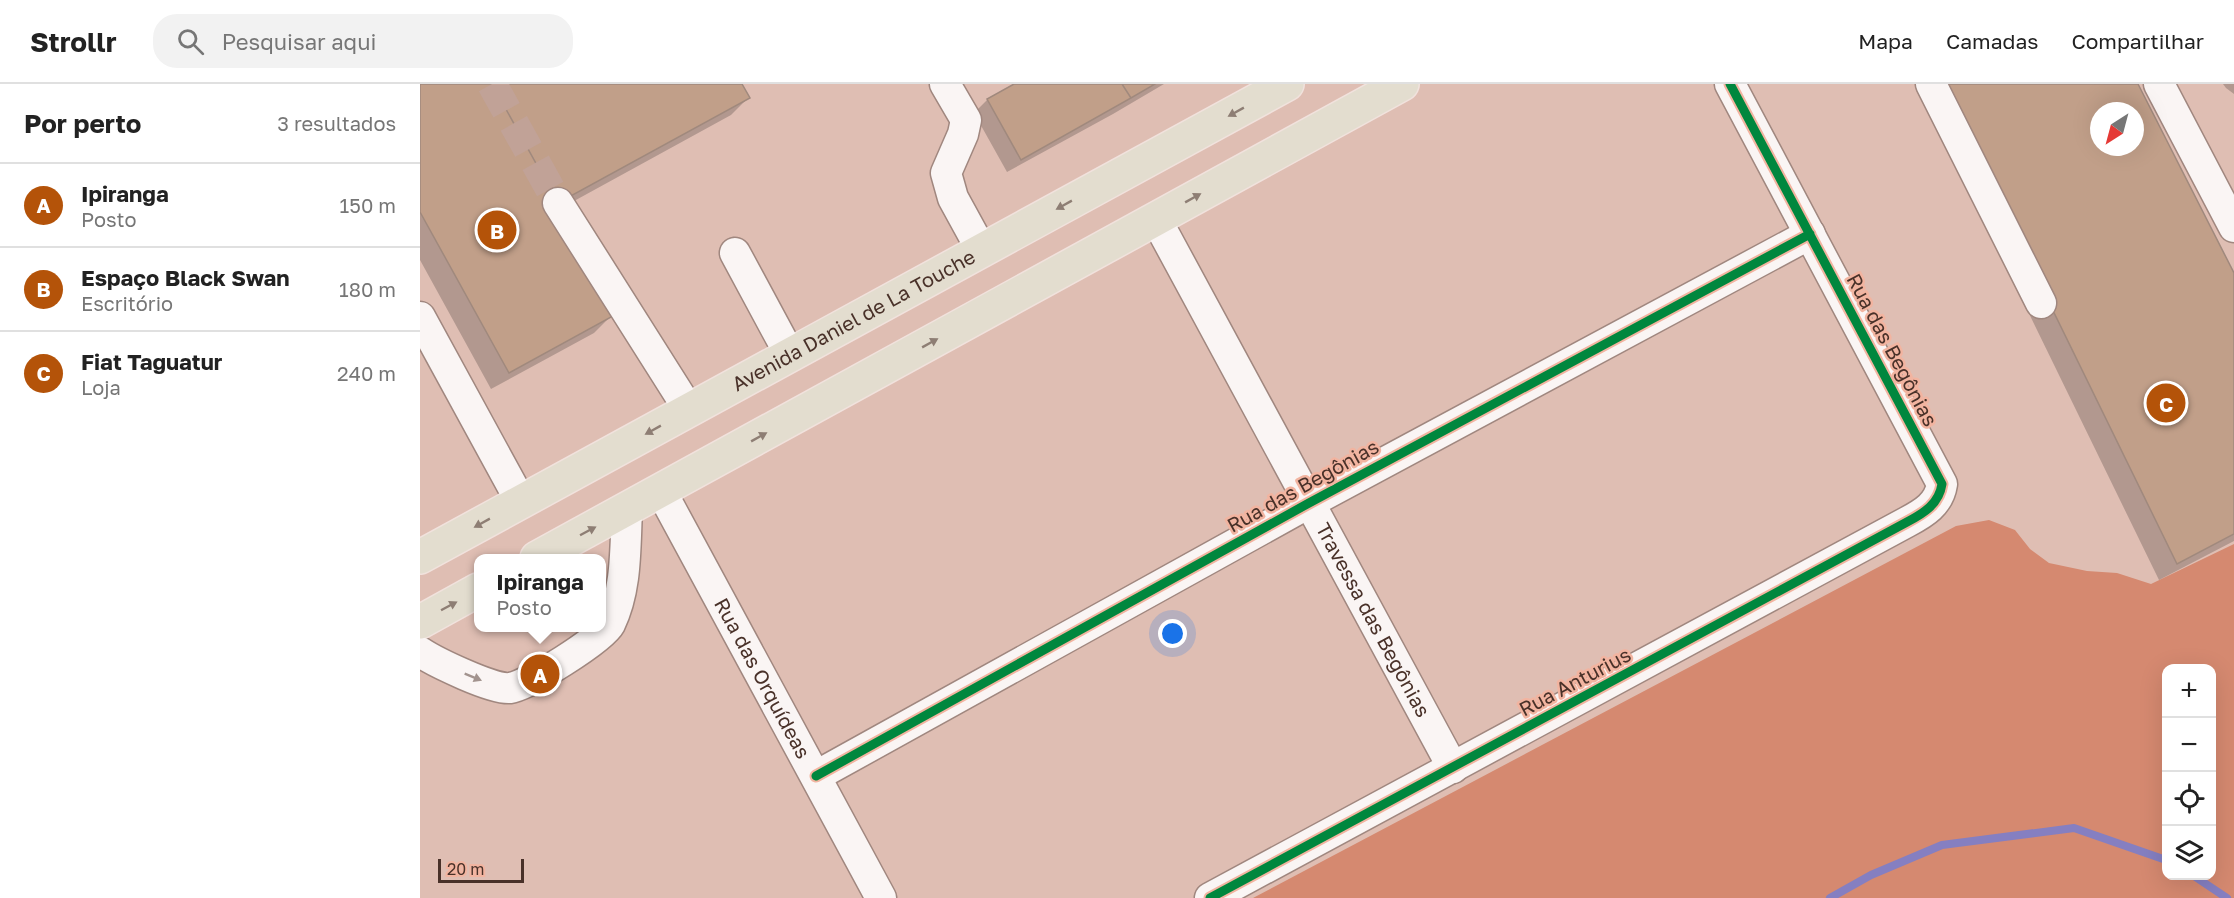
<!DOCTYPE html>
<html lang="pt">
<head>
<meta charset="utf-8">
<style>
	:root { --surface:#fff; --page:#f2f2f2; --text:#222; --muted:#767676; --line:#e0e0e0; --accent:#b45309 }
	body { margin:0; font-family:"Golos Text",sans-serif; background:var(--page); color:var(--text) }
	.controls { position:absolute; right:18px; bottom:18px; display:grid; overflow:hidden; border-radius:12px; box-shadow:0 6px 24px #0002 }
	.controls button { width:54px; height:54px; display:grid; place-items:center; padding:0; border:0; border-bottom:2px solid var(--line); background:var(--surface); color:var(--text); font:30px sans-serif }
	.compass { position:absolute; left:1670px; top:18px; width:54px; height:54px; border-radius:50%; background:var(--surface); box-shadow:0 6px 24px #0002; rotate:216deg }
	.scale { position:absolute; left:18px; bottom:15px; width:86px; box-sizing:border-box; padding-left:6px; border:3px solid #493129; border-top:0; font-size:16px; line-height:21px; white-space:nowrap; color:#493129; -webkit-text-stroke:4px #f2b4a0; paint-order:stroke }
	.you { position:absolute; left:753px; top:550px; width:21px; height:21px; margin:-15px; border:4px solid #fff; border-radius:50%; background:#1a73e8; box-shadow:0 0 0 9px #1a73e833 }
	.badge { display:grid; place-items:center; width:39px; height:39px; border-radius:50%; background:var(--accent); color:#fff; font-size:20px; font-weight:700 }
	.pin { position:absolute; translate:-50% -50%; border:3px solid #fff; box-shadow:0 2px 6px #0006 }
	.popup { position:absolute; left:54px; top:470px; width:132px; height:78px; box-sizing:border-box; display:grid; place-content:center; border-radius:12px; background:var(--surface); filter:drop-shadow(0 2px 4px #0005); font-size:20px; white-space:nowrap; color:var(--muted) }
	.popup b { font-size:22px; color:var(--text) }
	.popup::after { content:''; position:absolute; left:50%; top:100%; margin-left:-12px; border:12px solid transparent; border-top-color:var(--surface) }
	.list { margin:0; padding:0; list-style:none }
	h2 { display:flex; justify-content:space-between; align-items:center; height:78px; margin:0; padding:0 24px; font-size:26px }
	h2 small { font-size:20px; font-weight:400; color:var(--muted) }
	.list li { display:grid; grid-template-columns:39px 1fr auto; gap:18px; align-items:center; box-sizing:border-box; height:84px; padding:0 24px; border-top:2px solid var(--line) }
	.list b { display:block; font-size:22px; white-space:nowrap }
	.list p { margin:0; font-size:20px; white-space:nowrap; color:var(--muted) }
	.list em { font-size:20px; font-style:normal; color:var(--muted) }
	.icon { flex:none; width:33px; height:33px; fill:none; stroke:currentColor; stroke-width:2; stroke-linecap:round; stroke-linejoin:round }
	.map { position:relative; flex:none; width:1814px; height:814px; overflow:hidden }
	header { display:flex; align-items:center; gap:36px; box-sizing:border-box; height:84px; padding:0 30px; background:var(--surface); border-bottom:2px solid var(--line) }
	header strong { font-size:28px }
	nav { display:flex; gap:33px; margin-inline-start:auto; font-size:21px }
	.search { width:420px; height:54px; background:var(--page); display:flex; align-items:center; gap:15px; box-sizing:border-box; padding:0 21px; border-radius:24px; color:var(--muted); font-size:22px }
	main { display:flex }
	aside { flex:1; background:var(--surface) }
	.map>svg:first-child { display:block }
	.forest { fill:#d58970; fill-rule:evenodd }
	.shadow { fill:#0003; fill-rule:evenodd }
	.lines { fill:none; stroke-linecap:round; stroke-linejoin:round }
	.stream { stroke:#857fc1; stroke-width:8 }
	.building { fill:#c19f89; stroke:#a0897d; stroke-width:1.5; fill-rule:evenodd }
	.minor-tunnel { stroke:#c1a297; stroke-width:30; stroke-dasharray:30 15; stroke-linecap:butt }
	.minor-casing { stroke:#a0877f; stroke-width:33 }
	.major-casing { stroke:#f1e2dd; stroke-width:36 }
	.minor { stroke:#faf5f4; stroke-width:30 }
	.major { stroke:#e3ddcf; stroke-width:33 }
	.cycleway-casing { stroke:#f2b4a0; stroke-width:13 }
	.cycleway { stroke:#00873e; stroke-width:9 }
	.oneway { fill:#8e7e74 }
	.oneway2 { fill:#a2938e }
	.labels { text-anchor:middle; stroke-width:5; stroke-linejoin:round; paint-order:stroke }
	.street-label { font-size:20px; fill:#493129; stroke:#f2b4a0 }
</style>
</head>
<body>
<header>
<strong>Strollr</strong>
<div class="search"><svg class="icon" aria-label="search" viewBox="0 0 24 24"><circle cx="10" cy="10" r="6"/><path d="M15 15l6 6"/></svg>Pesquisar aqui</div>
<nav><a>Mapa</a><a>Camadas</a><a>Compartilhar</a></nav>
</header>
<main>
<aside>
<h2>Por perto<small>3 resultados</small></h2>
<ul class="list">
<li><span class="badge">A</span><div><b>Ipiranga</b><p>Posto</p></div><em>150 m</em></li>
<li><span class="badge">B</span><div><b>Espaço Black Swan</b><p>Escritório</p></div><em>180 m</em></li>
<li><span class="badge">C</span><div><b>Fiat Taguatur</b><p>Loja</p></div><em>240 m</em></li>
</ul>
</aside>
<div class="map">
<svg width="1814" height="814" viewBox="0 0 1814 814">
	<rect width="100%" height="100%" fill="#dfbeb3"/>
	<!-- forest -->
	<path class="forest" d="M 1569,436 L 1595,446 L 1610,465 L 1629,479 L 1667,487 L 1697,489 L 1731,500 L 1814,460 L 1814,814 L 833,814 L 1536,442 ZM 1746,584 L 1792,584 L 1792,792 L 1746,792 Z"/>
	<!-- shadow -->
	<path class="shadow" d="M 0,0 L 320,0 L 328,14 L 311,31 L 134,128 L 191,232 L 174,249 L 71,305 L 0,176 Z
		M 597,0 L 744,0 L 693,30 L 587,88 L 554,29 L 567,16 Z
		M 1497,0 L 1716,0 L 1814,192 L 1814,457 L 1739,496 ZM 1679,27 L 1715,27 L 1715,63 L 1679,63 Z
		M 1803,0 L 1814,0 L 1814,10 L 1806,4 Z"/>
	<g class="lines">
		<!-- stream -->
		<path class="stream" d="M 1774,792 L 1807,814
			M 1410,814 L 1451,791 L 1522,761 L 1654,744 L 1746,776"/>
	</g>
	<!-- building -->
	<path class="building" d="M 0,0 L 72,0 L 138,119 L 193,232 L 89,289 L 0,128 Z
		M 72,0 L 322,0 L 330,14 L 138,119 Z
		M 594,0 L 702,0 L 711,14 L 601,76 L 567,15 Z
		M 702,0 L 735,0 L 711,14 Z
		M 1522,0 L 1718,0 L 1814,189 L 1814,450 L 1757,480 ZM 1679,27 L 1715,27 L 1715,63 L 1679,63 Z"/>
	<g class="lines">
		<!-- minor-tunnel -->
		<path class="minor-tunnel" d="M 72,0 L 138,119"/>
		<!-- minor casing -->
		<g class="minor-casing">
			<g id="minor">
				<path d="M 525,0 L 546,36 L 543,50 L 526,89 L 533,114 L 562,167"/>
				<path d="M 1511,0 L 1621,219"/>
				<path d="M 1739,0 L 1814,143"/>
				<path d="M 138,119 L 269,326"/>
				<path id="s1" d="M 736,135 L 1033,684"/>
				<path d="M 315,169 L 370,271"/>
				<path d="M 0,233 L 101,418"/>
				<path id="s2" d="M 241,407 L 461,814"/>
				<path d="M 0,568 C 15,578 73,606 90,604 C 107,602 182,555 190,540 C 207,505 205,464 207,426"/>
				<path d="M 396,692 L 889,419 L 1390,150"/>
				<path d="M 790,814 L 1487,438 C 1504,429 1519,420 1522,400 L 1310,0"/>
			</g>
		</g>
		<!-- major casing -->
		<g class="major-casing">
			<g id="major">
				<path id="s3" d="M 0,473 L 867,0"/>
				<path d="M 117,474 L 982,0"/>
				<path d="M 0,538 L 58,506"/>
			</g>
		</g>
		<!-- minor -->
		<use href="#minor" class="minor"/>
		<!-- major -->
		<use href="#major" class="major"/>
		<!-- cycleway casing -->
		<g class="cycleway-casing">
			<path id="cycleway" d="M 396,692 L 889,419 L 1390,150
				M 790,814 L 1487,438 C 1504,429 1519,420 1522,400 L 1310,0"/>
		</g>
		<!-- cycleway -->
		<use href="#cycleway" class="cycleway"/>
	</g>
	<!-- one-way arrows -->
	<defs><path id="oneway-solid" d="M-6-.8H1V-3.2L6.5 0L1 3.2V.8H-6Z" transform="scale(1.5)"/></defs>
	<g class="oneway">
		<use href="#oneway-solid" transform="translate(816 28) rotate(151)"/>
		<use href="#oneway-solid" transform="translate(773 114) rotate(-29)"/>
		<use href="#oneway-solid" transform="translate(644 121) rotate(151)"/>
		<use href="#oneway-solid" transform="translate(510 259) rotate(-29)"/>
		<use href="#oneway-solid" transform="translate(233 346) rotate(151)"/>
		<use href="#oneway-solid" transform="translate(339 353) rotate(-29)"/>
		<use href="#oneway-solid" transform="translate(62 439) rotate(151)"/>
		<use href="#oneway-solid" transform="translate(168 447) rotate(-28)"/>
		<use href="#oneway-solid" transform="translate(29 522) rotate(-28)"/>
	</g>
	<use class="oneway2" href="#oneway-solid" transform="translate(53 593) rotate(22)"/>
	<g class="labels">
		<!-- street labels -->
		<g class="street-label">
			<text dy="7" stroke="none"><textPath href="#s3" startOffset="494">Avenida Daniel de La Touche</textPath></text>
			<text transform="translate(1472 266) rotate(62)" y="7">Rua das Begônias</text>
			<text transform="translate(883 402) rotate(-29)" y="7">Rua das Begônias</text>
			<text dy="7" stroke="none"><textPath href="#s1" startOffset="456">Travessa das Begônias</textPath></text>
			<text dy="7" stroke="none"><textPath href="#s2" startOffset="213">Rua das Orquídeas</textPath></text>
			<text transform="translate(1155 598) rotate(-28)" y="7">Rua Anturius</text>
		</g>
	</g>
</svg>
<div class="controls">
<button>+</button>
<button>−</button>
<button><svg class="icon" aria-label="locate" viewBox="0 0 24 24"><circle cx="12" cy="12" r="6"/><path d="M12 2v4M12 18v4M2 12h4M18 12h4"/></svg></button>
<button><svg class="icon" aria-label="layers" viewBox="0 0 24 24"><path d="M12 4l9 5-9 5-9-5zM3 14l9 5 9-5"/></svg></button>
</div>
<svg class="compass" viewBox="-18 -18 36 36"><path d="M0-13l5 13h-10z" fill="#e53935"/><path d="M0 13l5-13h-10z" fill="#767676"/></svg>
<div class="scale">20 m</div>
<div class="you"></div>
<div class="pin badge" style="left:120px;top:590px">A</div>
<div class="popup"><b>Ipiranga</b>Posto</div>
<div class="pin badge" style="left:77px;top:146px">B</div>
<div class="pin badge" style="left:1746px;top:319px">C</div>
</div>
</main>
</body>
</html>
